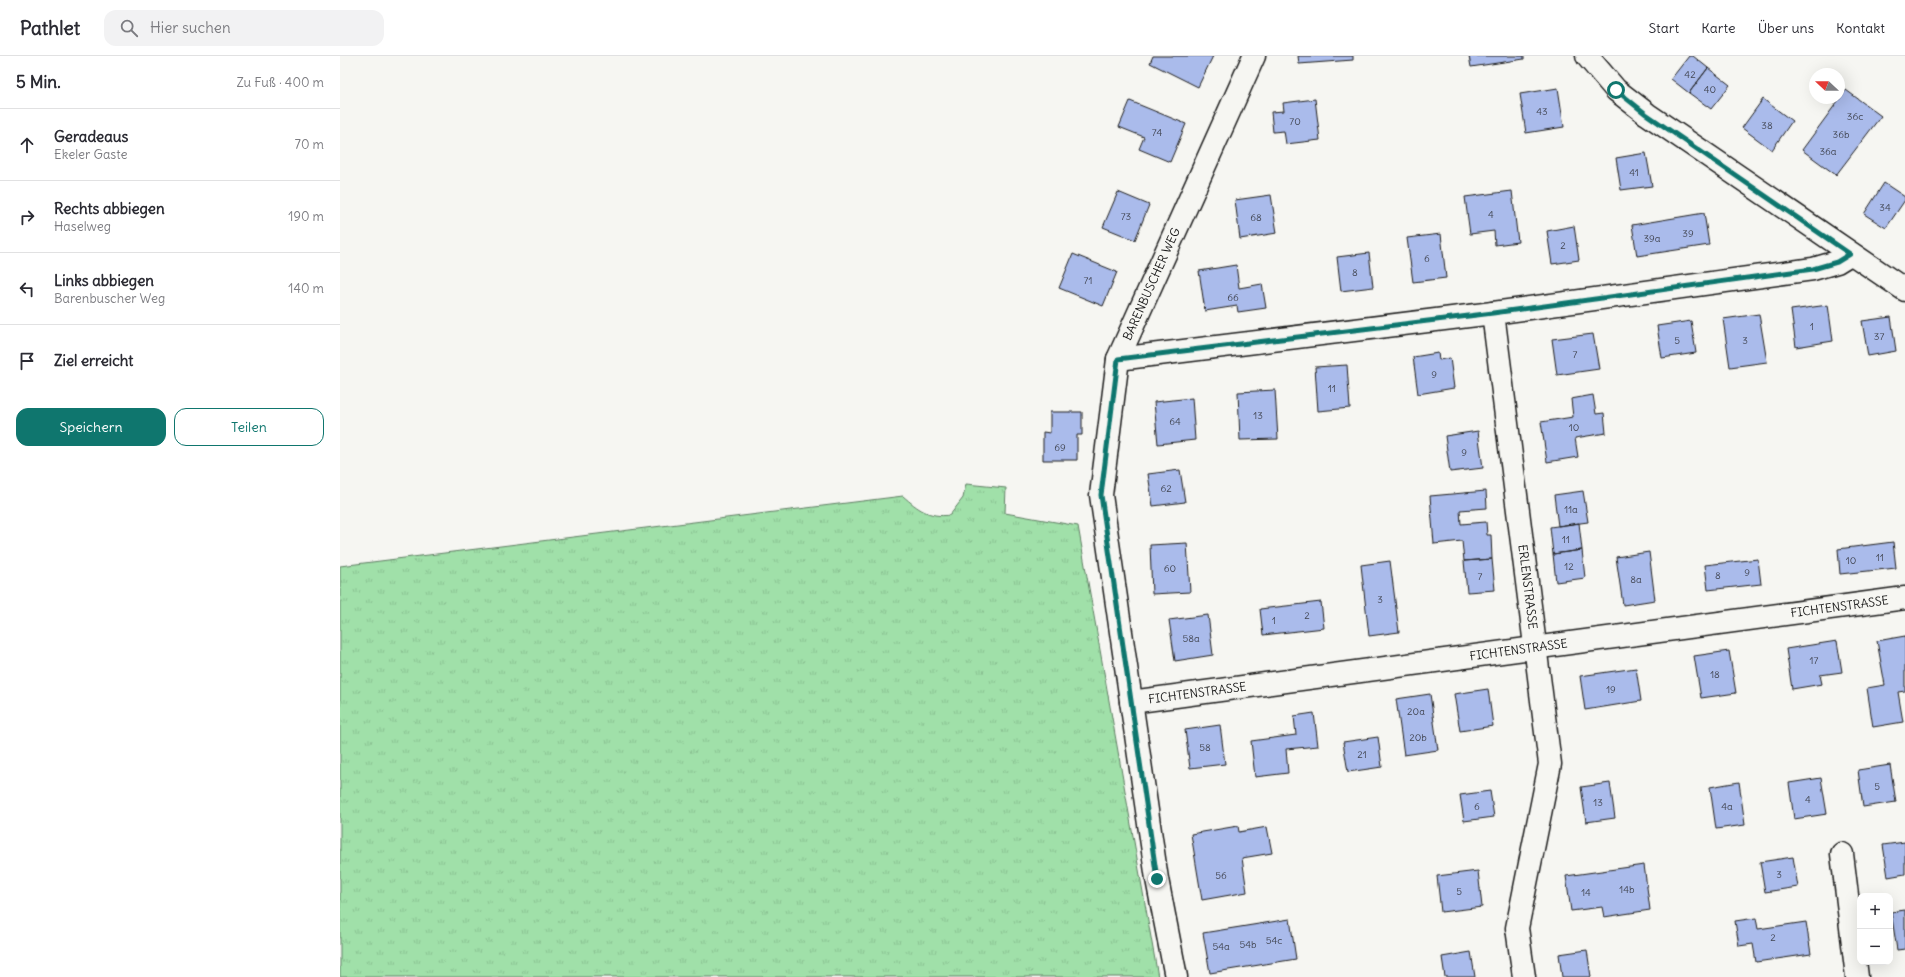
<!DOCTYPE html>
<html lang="de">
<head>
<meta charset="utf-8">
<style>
	:root { --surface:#fff; --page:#f2f2f3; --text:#2b2b33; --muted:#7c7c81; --line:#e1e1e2; --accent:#0f766e }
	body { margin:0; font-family:Delius,sans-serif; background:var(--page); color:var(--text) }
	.controls { position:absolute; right:12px; bottom:12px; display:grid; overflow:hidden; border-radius:8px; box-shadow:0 4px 16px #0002 }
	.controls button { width:36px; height:36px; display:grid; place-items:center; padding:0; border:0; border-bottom:1px solid var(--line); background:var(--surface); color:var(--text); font:20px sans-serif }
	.compass { position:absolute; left:1469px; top:12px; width:36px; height:36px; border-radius:50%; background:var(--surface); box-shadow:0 4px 16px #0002; rotate:292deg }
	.stop { position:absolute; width:12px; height:12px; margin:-9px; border:3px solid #0f766e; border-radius:50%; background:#fff }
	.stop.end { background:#0f766e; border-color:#fff; box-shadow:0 1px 4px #0008 }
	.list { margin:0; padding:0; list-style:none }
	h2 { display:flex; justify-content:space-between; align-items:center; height:52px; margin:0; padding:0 16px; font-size:17px }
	h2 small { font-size:13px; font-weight:400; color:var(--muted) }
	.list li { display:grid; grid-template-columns:26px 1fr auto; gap:12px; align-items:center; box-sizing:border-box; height:72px; padding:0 16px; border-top:1px solid var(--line) }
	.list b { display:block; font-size:15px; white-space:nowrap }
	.list p { margin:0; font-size:13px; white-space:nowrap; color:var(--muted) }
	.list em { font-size:13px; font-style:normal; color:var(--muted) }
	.actions { display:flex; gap:8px; padding:12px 16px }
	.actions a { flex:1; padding:9px 0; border:1px solid var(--accent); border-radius:12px; text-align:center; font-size:14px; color:var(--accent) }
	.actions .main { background:var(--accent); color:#fff }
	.icon { flex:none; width:22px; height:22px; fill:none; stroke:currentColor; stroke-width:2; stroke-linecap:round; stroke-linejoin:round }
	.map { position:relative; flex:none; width:1565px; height:921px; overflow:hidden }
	header { display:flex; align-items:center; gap:24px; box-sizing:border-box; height:56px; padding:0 20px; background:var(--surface); border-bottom:1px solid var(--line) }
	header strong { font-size:19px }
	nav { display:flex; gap:22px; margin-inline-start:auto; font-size:14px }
	.search { width:280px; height:36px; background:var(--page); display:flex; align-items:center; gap:10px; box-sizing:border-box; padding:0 14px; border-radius:12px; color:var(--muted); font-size:15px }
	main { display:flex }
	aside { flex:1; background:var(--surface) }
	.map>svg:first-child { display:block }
	.grass { fill:url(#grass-tufts); stroke:#5e7e62 }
	.building { fill:#aabbeb; stroke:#1c1c1c }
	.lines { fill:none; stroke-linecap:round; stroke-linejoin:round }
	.minor-casing { stroke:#1c1c1c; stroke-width:25 }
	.minor { stroke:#f6f6f2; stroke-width:22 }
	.route { stroke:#0f766e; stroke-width:5 }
	.labels { text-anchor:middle; stroke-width:4; stroke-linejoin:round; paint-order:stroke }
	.number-label { font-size:10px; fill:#404450 }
	.street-label { font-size:12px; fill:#1c1c1c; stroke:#f6f6f2 }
</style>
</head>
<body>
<header>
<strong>Pathlet</strong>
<div class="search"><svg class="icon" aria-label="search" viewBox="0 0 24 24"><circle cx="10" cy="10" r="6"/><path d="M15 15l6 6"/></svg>Hier suchen</div>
<nav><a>Start</a><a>Karte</a><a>Über uns</a><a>Kontakt</a></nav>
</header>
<main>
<aside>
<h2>5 Min.<small>Zu Fuß · 400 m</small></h2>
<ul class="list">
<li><svg class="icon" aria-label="ahead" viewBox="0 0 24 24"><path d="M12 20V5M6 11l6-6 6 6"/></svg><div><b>Geradeaus</b><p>Ekeler Gaste</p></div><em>70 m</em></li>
<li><svg class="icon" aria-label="right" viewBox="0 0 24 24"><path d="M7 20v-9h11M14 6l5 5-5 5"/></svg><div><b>Rechts abbiegen</b><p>Haselweg</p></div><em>190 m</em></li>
<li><svg class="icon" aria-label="left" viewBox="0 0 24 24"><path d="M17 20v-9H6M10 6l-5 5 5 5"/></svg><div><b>Links abbiegen</b><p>Barenbuscher Weg</p></div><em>140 m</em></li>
<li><svg class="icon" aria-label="arrive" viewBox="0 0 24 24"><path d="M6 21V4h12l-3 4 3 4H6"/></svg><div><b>Ziel erreicht</b></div></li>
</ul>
<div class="actions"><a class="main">Speichern</a><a>Teilen</a></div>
</aside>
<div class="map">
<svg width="1565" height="921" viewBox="0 0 1565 921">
	<defs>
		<pattern id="grass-tufts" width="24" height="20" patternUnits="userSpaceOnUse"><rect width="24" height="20" fill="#a0e0a9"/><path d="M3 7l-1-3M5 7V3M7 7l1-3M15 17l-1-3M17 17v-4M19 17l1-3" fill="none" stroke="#89c091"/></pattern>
	</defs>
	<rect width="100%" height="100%" fill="#f6f6f2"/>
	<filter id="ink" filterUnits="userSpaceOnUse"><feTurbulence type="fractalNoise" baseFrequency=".025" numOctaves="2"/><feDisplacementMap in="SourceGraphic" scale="8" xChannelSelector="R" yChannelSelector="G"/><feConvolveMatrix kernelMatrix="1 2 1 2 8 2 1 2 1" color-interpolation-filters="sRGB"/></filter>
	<g filter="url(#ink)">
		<!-- grass -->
		<path class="grass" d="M 626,428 L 666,432 L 665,457 L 738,470 L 818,921 L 0,921 L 0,510 L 563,440 C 578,453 589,462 610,459 L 623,442 Z"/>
		<!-- building -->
		<path class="building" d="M 813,0 L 873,0 L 858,31 L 810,7 Z
			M 958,0 L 1013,0 L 1013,4 L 959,8 Z
			M 1129,0 L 1184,0 L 1184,3 L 1131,11 Z
			M 1349,0 L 1353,0 L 1368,12 L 1349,37 L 1331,23 Z
			M 1368,12 L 1390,29 L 1371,53 L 1349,37 Z
			M 1218,32 L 1224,71 L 1186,77 L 1180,38 Z
			M 1506,34 L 1541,60 L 1496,119 L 1462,94 Z
			M 975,43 L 980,84 L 946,88 L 944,75 L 933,76 L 931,56 L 944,55 L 943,47 Z
			M 1423,43 L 1452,65 L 1432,94 L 1402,72 Z
			M 790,45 L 846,68 L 830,106 L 799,93 L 804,81 L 779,71 Z
			M 1306,97 L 1312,130 L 1281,134 L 1276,102 Z
			M 1544,127 L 1565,141 L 1565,144 L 1546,172 L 1524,158 Z
			M 1172,135 L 1178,186 L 1155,189 L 1154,175 L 1130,178 L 1125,141 Z
			M 778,136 L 809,149 L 795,184 L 763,171 Z
			M 931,139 L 937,177 L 900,183 L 895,144 Z
			M 1364,157 L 1369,189 L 1297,200 L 1292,169 Z
			M 1234,170 L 1239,204 L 1212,208 L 1207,175 Z
			M 1101,178 L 1106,222 L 1073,226 L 1067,182 Z
			M 1029,197 L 1033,231 L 1001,235 L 997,201 Z
			M 733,198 L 777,216 L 763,250 L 719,232 Z
			M 896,209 L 899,232 L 922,228 L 926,252 L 898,256 L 897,250 L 865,255 L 859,215 Z
			M 1488,249 L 1493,285 L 1456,291 L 1451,254 Z
			M 1419,258 L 1427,306 L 1390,311 L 1383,263 Z
			M 1551,261 L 1556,295 L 1528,300 L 1522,265 Z
			M 1351,265 L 1356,297 L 1322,302 L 1317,270 Z
			M 1253,278 L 1259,313 L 1217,319 L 1212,283 Z
			M 1098,297 L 1099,304 L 1110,302 L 1114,332 L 1078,338 L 1073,301 Z
			M 1007,309 L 1010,352 L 978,355 L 975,311 Z
			M 935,334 L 938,383 L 900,384 L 898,336 Z
			M 1253,339 L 1256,358 L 1264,357 L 1266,377 L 1235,382 L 1238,401 L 1207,406 L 1201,366 L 1233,361 L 1231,343 Z
			M 852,342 L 855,384 L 818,388 L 814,346 Z
			M 710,356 L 742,356 L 742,379 L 737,379 L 737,404 L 703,404 L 703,376 L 710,377 Z
			M 1138,375 L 1143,412 L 1110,416 L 1105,380 Z
			M 840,414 L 845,446 L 813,450 L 808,418 Z
			M 1146,435 L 1147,452 L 1120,454 L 1121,468 L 1146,466 L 1147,479 L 1151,479 L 1152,503 L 1124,505 L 1122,485 L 1094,488 L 1090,440 Z
			M 1243,435 L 1248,466 L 1218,470 L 1214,439 Z
			M 1239,467 L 1242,494 L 1213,498 L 1210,471 Z
			M 1553,486 L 1556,512 L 1500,518 L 1498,493 Z
			M 847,487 L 850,536 L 812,538 L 810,489 Z
			M 1242,494 L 1245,522 L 1216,526 L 1213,498 Z
			M 1309,496 L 1315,544 L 1283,549 L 1276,501 Z
			M 1152,503 L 1155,534 L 1127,536 L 1124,505 Z
			M 1418,503 L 1421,528 L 1368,534 L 1365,509 Z
			M 1050,505 L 1059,576 L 1029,580 L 1021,509 Z
			M 981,546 L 984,572 L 923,579 L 920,553 Z
			M 868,559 L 873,599 L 835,605 L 829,564 Z
			M 1565,580 L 1565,635 L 1558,636 L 1563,666 L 1533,671 L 1527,632 L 1545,629 L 1537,585 Z
			M 1497,585 L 1502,616 L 1480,619 L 1482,628 L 1452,633 L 1446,593 Z
			M 1389,595 L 1396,637 L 1361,642 L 1354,600 Z
			M 1296,612 L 1301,645 L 1245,654 L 1240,620 Z
			M 1148,633 L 1153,670 L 1120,675 L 1114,638 Z
			M 1090,638 L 1098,694 L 1064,699 L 1056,643 Z
			M 974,657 L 978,690 L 946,693 L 948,717 L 915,721 L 911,685 L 956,679 L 954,660 Z
			M 880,669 L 885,708 L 850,712 L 845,674 Z
			M 1038,681 L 1042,711 L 1008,716 L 1003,686 Z
			M 1550,709 L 1556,746 L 1523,751 L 1518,714 Z
			M 1481,722 L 1487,758 L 1454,763 L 1449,727 Z
			M 1399,726 L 1405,769 L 1376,773 L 1370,731 Z
			M 1270,727 L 1275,762 L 1246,766 L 1241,731 Z
			M 1150,735 L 1154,761 L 1124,765 L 1120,739 Z
			M 898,770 L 899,776 L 927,771 L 932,797 L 902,802 L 907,836 L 862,844 L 851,778 Z
			M 1565,786 L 1565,818 L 1548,821 L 1543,789 Z
			M 1453,801 L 1458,831 L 1425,836 L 1420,806 Z
			M 1304,809 L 1310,854 L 1264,861 L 1262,851 L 1231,855 L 1226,820 Z
			M 1138,815 L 1142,851 L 1101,856 L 1097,820 Z
			M 1565,854 L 1565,893 L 1557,894 L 1551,856 Z
			M 1416,862 L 1418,873 L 1466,866 L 1471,898 L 1416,906 L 1413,888 L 1399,890 L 1395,865 Z
			M 950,863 L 956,903 L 870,917 L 863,877 Z
			M 1247,894 L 1251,921 L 1222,921 L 1219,898 Z
			M 1131,896 L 1135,921 L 1105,921 L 1102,901 Z"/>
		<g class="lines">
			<!-- minor casing -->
			<g class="minor-casing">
				<g id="minor">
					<path d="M 1247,0 L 1276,34 L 1307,58 L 1565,234"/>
					<path id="s1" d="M 1153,257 L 1210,708 L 1177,872 L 1184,921"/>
					<path d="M 778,303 L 1153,257 L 1473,213 L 1497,206 L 1510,198"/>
					<path id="s2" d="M 791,646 L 1565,542"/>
					<path d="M 1502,798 L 1517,921"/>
					<path id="s3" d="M 836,921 L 817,823 L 761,439 L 778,303 L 914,0"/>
				</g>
			</g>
			<!-- minor -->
			<use href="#minor" class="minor"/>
		</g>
	</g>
	<g class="lines" filter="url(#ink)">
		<!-- route -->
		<path class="route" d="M 817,823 L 761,439 L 778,303 L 1153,257 L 1473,213 L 1497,206 L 1510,198 L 1306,58 L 1276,34"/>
	</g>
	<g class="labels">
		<!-- number labels -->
		<g class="number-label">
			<text x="1350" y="22">42</text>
			<text x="1370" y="37">40</text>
			<text x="1202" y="59">43</text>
			<text x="1515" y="64">36c</text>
			<text x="955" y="69">70</text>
			<text x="1427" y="73">38</text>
			<text x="817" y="80">74</text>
			<text x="1501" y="82">36b</text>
			<text x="1488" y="99">36a</text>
			<text x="1294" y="120">41</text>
			<text x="1545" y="155">34</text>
			<text x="1151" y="162">4</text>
			<text x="786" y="164">73</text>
			<text x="916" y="165">68</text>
			<text x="1348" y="181">39</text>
			<text x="1312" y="186">39a</text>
			<text x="1223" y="193">2</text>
			<text x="1087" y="206">6</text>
			<text x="1015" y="220">8</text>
			<text x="748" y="228">71</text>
			<text x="893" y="245">66</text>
			<text x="1472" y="274">1</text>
			<text x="1539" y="284">37</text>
			<text x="1337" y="288">5</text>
			<text x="1405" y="288">3</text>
			<text x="1235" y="302">7</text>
			<text x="1094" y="322">9</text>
			<text x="992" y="336">11</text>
			<text x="918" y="363">13</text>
			<text x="835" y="369">64</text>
			<text x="1234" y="375">10</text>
			<text x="720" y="395">69</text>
			<text x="1124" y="400">9</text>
			<text x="826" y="436">62</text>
			<text x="1231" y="457">11a</text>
			<text x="1226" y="487">11</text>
			<text x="1540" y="505">11</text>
			<text x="1511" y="508">10</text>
			<text x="1229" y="514">12</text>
			<text x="830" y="516">60</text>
			<text x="1407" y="520">9</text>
			<text x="1378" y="523">8</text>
			<text x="1140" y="524">7</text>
			<text x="1296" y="527">8a</text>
			<text x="1040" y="547">3</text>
			<text x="967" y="563">2</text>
			<text x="934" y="568">1</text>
			<text x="851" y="586">58a</text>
			<text x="1474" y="608">17</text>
			<text x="1375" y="622">18</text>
			<text x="1271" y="637">19</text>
			<text x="1076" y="659">20a</text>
			<text x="1078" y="685">20b</text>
			<text x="865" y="695">58</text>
			<text x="1022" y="702">21</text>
			<text x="1537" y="734">5</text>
			<text x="1468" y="747">4</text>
			<text x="1258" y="750">13</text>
			<text x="1137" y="754">6</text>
			<text x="1387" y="754">4a</text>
			<text x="1439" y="822">3</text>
			<text x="881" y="823">56</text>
			<text x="1287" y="837">14b</text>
			<text x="1119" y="839">5</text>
			<text x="1246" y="840">14</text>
			<text x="1433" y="885">2</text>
			<text x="934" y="888">54c</text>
			<text x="908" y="892">54b</text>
			<text x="881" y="894">54a</text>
		</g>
		<!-- street labels -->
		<g class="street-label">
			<text dy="4" stroke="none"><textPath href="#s3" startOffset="707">BARENBUSCHER WEG</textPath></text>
			<text dy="4" stroke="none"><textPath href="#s1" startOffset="276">ERLENSTRASSE</textPath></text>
			<text dy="4" stroke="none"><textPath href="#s2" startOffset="715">FICHTENSTRASSE</textPath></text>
			<text dy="4" stroke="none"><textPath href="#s2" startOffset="391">FICHTENSTRASSE</textPath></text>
			<text dy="4" stroke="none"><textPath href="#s2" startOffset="67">FICHTENSTRASSE</textPath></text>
		</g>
	</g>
</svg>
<div class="controls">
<button>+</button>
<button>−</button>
</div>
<svg class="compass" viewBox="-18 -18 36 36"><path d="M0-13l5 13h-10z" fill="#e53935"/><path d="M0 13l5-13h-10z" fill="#7c7c81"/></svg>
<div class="stop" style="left:1276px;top:34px"></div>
<div class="stop end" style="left:817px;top:823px"></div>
</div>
</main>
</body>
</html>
